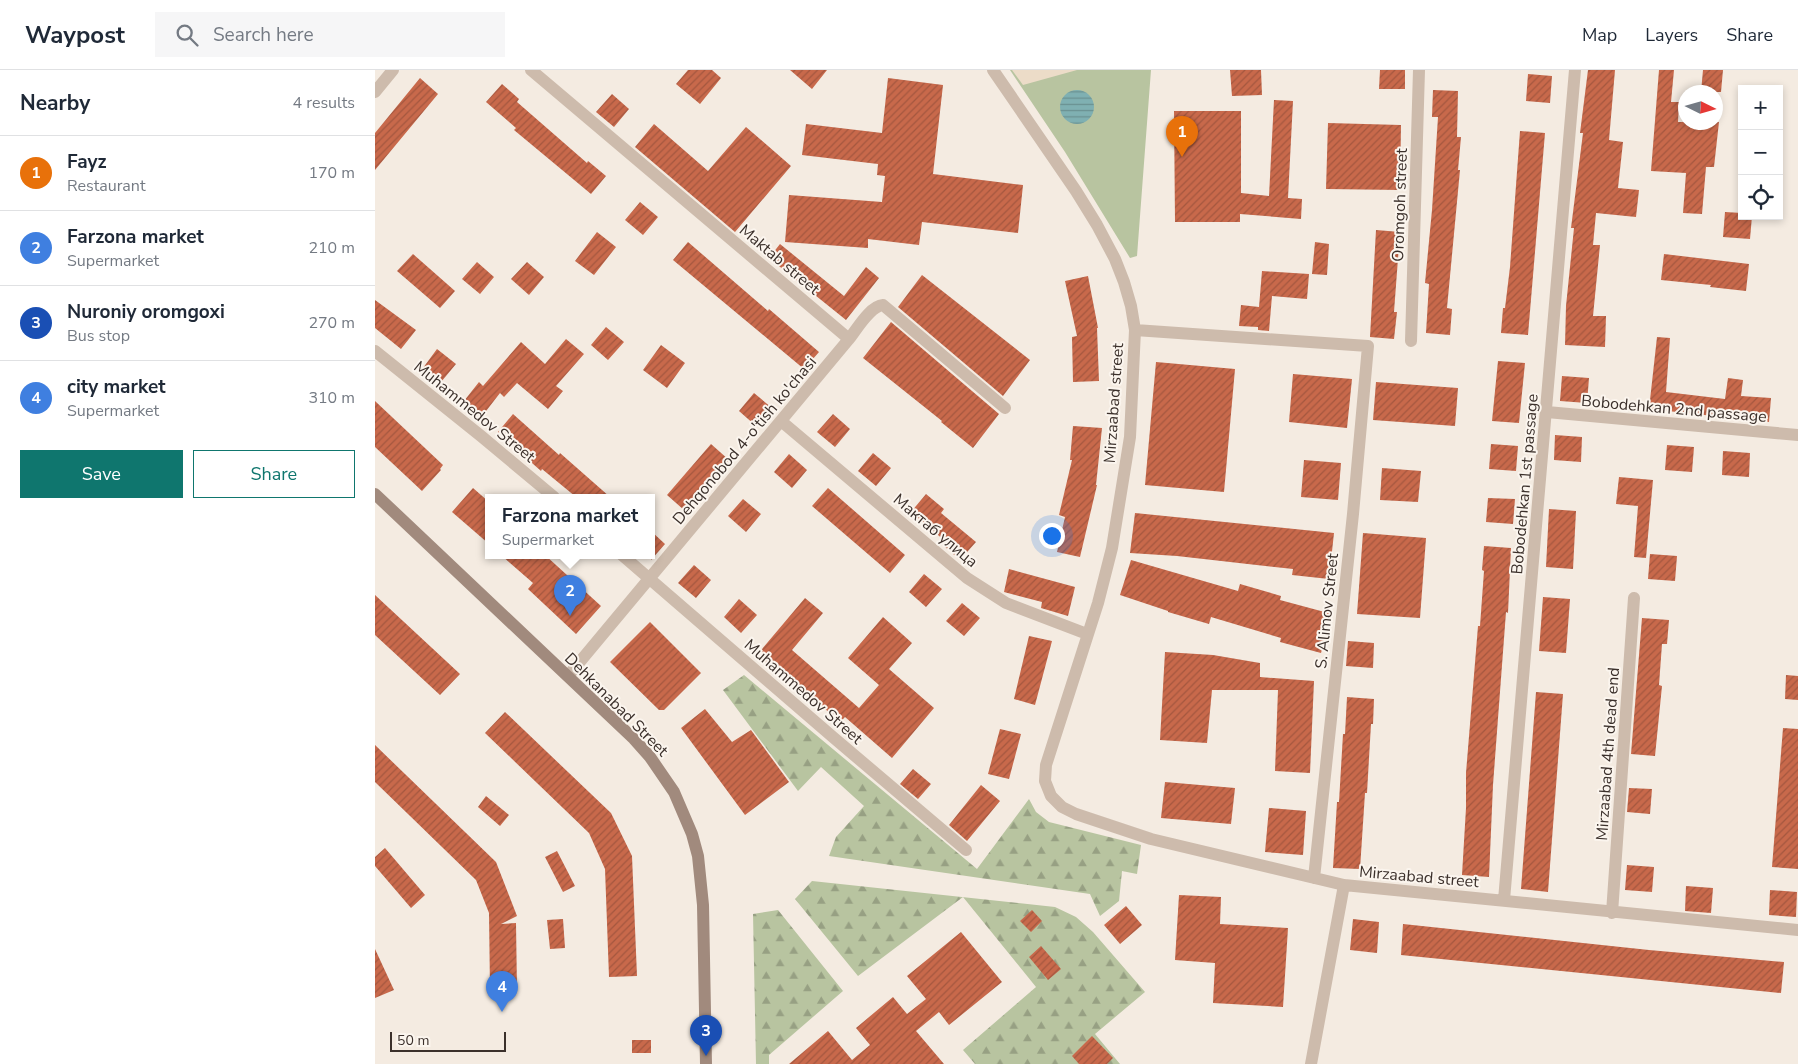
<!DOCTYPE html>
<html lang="en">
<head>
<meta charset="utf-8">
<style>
	:root { --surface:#fff; --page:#f6f6f7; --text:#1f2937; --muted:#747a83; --line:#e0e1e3; --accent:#0f766e }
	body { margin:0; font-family:"Nunito Sans",sans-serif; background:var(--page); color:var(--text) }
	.controls { position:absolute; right:15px; top:15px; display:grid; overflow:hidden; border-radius:0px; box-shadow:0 2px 8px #0003 }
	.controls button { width:45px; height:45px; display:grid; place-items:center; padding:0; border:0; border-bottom:1px solid var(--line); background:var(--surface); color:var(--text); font:25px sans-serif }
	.compass { position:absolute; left:1303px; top:15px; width:45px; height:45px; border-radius:50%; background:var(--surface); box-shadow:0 2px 8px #0003; rotate:95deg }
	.scale { position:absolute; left:15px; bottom:12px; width:116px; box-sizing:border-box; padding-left:5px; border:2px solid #3b302b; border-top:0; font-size:14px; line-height:18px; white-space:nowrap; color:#3b302b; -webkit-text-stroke:4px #fbf5ee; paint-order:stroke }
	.you { position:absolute; left:676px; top:465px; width:18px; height:18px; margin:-12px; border:4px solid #fff; border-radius:50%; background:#1a73e8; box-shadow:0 0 0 8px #1a73e833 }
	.badge { display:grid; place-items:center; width:32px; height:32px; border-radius:50%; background:var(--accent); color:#fff; font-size:16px; font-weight:700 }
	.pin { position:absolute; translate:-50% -41px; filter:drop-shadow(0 1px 2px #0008) }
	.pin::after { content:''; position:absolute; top:26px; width:18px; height:15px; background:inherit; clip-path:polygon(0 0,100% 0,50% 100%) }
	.popup { position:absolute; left:110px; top:424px; width:170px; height:65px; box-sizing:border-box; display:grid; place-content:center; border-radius:0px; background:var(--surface); filter:drop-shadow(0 1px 4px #0005); font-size:16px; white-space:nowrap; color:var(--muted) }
	.popup b { font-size:19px; color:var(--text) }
	.popup::after { content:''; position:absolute; left:50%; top:100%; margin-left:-10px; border:10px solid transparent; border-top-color:var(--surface) }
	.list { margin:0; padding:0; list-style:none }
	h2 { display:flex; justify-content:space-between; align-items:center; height:65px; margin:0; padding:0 20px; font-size:21px }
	h2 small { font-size:16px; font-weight:400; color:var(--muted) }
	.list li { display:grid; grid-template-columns:32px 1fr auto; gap:15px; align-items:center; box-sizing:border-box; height:75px; padding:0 20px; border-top:1px solid var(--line) }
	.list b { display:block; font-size:19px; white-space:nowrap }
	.list p { margin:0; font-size:16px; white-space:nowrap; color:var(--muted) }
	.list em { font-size:16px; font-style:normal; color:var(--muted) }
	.actions { display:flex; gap:10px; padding:15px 20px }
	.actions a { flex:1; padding:11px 0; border:1px solid var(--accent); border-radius:0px; text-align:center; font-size:18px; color:var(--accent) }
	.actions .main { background:var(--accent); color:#fff }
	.icon { flex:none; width:28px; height:28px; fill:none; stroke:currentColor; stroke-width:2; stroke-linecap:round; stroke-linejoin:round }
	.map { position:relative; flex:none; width:1423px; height:994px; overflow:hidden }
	header { display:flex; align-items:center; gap:30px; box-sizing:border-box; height:70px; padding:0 25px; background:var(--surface); border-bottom:1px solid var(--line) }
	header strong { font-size:24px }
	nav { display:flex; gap:28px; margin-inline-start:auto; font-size:18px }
	.search { width:350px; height:45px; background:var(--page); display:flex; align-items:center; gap:12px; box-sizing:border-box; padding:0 18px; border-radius:0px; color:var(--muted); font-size:19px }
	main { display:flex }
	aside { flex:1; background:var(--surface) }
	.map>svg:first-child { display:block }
	.forest { fill:url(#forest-firs) }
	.park { fill:#b8c4a0 }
	.plaza { fill:#ecdcc8 }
	.water { fill:url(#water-rules) }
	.building { fill:url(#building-hatch) }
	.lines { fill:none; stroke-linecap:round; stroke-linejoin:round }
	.minor { stroke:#cdbbac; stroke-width:12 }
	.secondary { stroke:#a18a7d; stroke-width:12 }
	.labels { text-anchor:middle; stroke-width:4; stroke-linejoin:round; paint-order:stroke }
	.street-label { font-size:16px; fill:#3b302b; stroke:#fbf5ee }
</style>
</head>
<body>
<header>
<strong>Waypost</strong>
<div class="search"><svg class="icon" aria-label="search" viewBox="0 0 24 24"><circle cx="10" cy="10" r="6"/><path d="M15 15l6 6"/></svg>Search here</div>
<nav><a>Map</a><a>Layers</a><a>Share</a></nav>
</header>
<main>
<aside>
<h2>Nearby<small>4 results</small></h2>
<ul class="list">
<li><span class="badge" style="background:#e8710a">1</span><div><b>Fayz</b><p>Restaurant</p></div><em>170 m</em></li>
<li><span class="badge" style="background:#3f7fe0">2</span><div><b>Farzona market</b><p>Supermarket</p></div><em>210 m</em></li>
<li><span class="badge" style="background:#1a4fb4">3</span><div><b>Nuroniy oromgoxi</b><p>Bus stop</p></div><em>270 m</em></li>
<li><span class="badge" style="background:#3f7fe0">4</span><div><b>city market</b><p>Supermarket</p></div><em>310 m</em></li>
</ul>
<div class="actions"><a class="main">Save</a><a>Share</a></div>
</aside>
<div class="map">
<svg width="1423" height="994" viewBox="0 0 1423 994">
	<defs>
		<pattern id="forest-firs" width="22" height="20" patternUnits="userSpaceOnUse" patternTransform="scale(1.25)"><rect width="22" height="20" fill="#b8c4a0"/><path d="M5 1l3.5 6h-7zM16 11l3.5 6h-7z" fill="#97a083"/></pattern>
		<pattern id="water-rules" width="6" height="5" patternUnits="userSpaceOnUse" patternTransform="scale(1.25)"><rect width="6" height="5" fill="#7fb0b2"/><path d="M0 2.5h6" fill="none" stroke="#699091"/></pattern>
		<pattern id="building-hatch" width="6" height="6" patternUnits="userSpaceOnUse" patternTransform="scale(1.25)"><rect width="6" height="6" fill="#c8694b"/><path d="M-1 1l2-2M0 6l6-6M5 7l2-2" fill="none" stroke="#a4573f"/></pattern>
	</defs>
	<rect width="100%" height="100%" fill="#f4ebe1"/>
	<!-- forest -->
	<path class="forest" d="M 369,605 L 602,799 L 654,729 L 661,742 L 674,752 L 766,775 L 762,804 L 747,801 L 744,831 L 725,846 L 715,824 L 454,786 L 461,767 L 489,736 L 446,697 L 423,721 L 348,620 Z
		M 437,811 L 680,837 L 701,847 L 718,862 L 770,922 L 720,964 L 745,994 L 600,994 L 588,980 L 661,917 L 588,827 L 483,906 L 420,829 Z
		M 403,840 L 468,921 L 394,985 L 394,994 L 381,994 L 378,844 Z"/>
	<!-- park -->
	<path class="park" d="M 635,0 L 776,0 L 762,186 L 755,188 L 690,82 Z"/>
	<!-- plaza -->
	<path class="plaza" d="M 637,0 L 702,0 L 648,15 Z"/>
	<!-- water -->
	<path class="water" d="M685 37a17 17 0 1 1 34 0a17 17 0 1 1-34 0Z"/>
	<!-- building -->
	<path class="building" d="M 313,0 L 337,0 L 346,8 L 325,34 L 301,14 Z
		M 415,0 L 452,0 L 437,19 Z
		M 855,0 L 886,0 L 887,25 L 857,26 Z
		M 1005,0 L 1030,0 L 1030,19 L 1004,19 Z
		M 1213,0 L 1240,0 L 1234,70 L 1248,72 L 1243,118 L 1264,120 L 1261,147 L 1221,143 L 1218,175 L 1225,175 L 1218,246 L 1231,246 L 1230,277 L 1190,275 L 1191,236 L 1199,158 L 1196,158 L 1208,63 L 1205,63 Z
		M 1284,0 L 1299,0 L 1296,32 L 1304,32 L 1303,52 L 1344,52 L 1339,97 L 1331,97 L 1327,144 L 1308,143 L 1311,103 L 1276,101 Z
		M 1328,0 L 1348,0 L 1346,22 L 1326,22 Z
		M 1153,4 L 1177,6 L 1175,33 L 1151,31 Z
		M 45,8 L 63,24 L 0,100 L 0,63 Z
		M 513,8 L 568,15 L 558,104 L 648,115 L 643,163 L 547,152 L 544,175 L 493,169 L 493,178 L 410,172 L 414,125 L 507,132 L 510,106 L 502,105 L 503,94 L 427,85 L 431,54 L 507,63 Z
		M 127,14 L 144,29 L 142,32 L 212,93 L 213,91 L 231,106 L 216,124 L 139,60 L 141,58 L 111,32 Z
		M 1058,20 L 1083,21 L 1082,67 L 1086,67 L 1083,100 L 1085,100 L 1072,238 L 1077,239 L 1075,265 L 1051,263 L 1054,214 L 1050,213 L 1057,140 L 1063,47 L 1057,47 Z
		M 237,24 L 254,39 L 239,57 L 221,42 Z
		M 899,30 L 918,31 L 913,128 L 927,129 L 926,149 L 865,144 L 865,152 L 800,152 L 799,41 L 866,41 L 866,123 L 894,126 Z
		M 953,53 L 1026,55 L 1025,120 L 951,119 Z
		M 279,54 L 333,101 L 371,57 L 416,96 L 360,162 L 260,77 Z
		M 1145,61 L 1170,63 L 1153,265 L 1126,263 L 1128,238 L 1130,238 L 1135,197 Z
		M 265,132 L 283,147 L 268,165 L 250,150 Z
		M 1350,142 L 1367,143 L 1367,146 L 1377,146 L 1375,169 L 1348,167 Z
		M 1001,160 L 1025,162 L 1019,242 L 1022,242 L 1019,269 L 995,267 Z
		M 222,162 L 241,177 L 219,205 L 200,191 Z
		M 313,172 L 393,241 L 394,239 L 444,282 L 429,299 L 298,190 Z
		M 940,172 L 954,174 L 952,205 L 937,204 Z
		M 405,174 L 469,226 L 491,197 L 504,208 L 471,250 L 394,188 Z
		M 38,184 L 80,221 L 65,238 L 22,201 Z
		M 1289,184 L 1374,194 L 1371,221 L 1335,217 L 1336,215 L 1286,210 Z
		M 102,192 L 119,207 L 105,224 L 87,209 Z
		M 152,192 L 169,207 L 154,225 L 136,209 Z
		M 887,201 L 934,204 L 932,229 L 897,226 L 894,261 L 883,260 L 883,257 L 864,256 L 866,235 L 884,237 Z
		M 547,205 L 655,290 L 628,326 L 523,237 Z
		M 713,206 L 723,258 L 722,258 L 724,311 L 698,312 L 697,267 L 702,266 L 690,211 Z
		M 0,230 L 41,260 L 26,279 L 0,258 Z
		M 516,252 L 624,344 L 598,378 L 566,352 L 567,351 L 488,288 Z
		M 231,257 L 249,272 L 233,290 L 216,275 Z
		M 1282,267 L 1295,268 L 1291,322 L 1350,329 L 1353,308 L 1368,310 L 1366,326 L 1396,328 L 1394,352 L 1274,339 Z
		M 191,269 L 209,284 L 181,316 L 188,321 L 173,339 L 142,313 L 129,327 L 125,323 L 108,345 L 89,331 L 104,312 L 108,316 L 146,272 L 170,294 Z
		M 286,275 L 310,293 L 292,318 L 268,300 Z
		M 62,279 L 81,294 L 66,312 L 48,298 Z
		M 1123,291 L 1150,293 L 1144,353 L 1117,351 Z
		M 781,292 L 860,299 L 849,422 L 770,415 Z
		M 918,304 L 977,309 L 972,358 L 914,352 Z
		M 1187,306 L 1214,308 L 1212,333 L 1185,331 Z
		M 1001,312 L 1083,318 L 1080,356 L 998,350 Z
		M 379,323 L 397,338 L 381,356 L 364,341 Z
		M 0,331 L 68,395 L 65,399 L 66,400 L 47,421 L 0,377 Z
		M 138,344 L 184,385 L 185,383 L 235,427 L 201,427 L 167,399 L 166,401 L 148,385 L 123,362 Z
		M 458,344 L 475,359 L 460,377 L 442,362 Z
		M 698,356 L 727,358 L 721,415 L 722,415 L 705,487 L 682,482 L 690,447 L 684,445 L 697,390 L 695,390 Z
		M 1180,365 L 1207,367 L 1206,392 L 1179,390 Z
		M 336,374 L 354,390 L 309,440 L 292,425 Z
		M 1116,374 L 1143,376 L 1141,401 L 1114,399 Z
		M 1292,375 L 1319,377 L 1317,402 L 1290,400 Z
		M 1348,381 L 1375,383 L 1374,407 L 1347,405 Z
		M 498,383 L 516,398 L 501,416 L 483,401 Z
		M 414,384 L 432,400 L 417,418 L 399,402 Z
		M 929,390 L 966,393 L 963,430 L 926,427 Z
		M 1007,398 L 1046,401 L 1043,432 L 1005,430 Z
		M 1244,407 L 1278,410 L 1271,488 L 1259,487 L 1263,436 L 1241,434 Z
		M 98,418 L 114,432 L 114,474 L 77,442 Z
		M 453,418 L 530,485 L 515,503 L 437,436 Z
		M 551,424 L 569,439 L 566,443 L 601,472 L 585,490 L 568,475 L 570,471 L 536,442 Z
		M 1113,428 L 1140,429 L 1138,454 L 1111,452 Z
		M 368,429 L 386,444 L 371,462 L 353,446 Z
		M 1174,439 L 1201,441 L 1198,499 L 1171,497 Z
		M 760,443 L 959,463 L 954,509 L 917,505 L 918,499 L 802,486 L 755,483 Z
		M 276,461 L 290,474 L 276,490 Z
		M 988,463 L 1051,468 L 1045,548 L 982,544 Z
		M 1109,476 L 1136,478 L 1133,543 L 1131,542 L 1118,715 L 1114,807 L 1087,805 L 1091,738 L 1091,703 L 1103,556 L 1105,556 L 1109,501 L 1107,500 Z
		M 1275,484 L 1302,486 L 1300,511 L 1273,509 Z
		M 126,485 L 170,485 L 226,536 L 201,564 L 153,519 L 158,513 Z
		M 756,490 L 863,521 L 865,514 L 906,526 L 905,530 L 957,544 L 946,583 L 905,572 L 906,568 L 836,547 L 834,554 L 793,542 L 793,541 L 745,525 Z
		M 319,495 L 336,510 L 321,528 L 303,513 Z
		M 634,499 L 700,517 L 693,546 L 666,538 L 667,532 L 629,522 Z
		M 549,504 L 567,519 L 551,537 L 534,522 Z
		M 0,525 L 85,604 L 65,625 L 0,565 Z
		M 1168,527 L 1195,529 L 1191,583 L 1164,581 Z
		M 430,528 L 448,543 L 417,580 L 484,638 L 504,615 L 473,588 L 508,547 L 537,573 L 514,599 L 559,638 L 517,688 L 470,647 L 465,652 L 402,597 L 399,600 L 382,585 Z
		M 364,529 L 382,545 L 366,563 L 349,547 Z
		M 587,533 L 605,548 L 589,566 L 571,551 Z
		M 1267,548 L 1294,550 L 1292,574 L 1287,574 L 1284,615 L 1287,616 L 1280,686 L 1256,684 Z
		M 275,552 L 326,603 L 289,640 L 284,640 L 235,592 Z
		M 654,566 L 677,571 L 660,635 L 639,629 Z
		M 973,571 L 999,573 L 998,598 L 971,596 Z
		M 790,582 L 838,585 L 885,593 L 885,607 L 939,611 L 935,703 L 900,701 L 903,620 L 837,620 L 832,673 L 785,670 Z
		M 1411,605 L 1423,606 L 1423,630 L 1410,629 Z
		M 1161,622 L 1188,624 L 1173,822 L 1146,819 Z
		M 972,627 L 999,629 L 998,654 L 996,654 L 992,723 L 990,723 L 985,799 L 958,798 L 962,732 L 964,732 L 968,664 L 970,664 Z
		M 330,639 L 357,672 L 376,660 L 414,712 L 370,745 L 306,658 Z
		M 130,642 L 236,743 L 257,786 L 262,906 L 234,907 L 230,799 L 214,763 L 110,663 Z
		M 1408,658 L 1423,659 L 1423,799 L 1397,797 Z
		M 625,659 L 646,664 L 634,709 L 613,704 Z
		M 0,675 L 121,792 L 142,846 L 126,854 L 141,853 L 142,920 L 115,920 L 114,843 L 101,810 L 0,712 Z
		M 538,699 L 556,714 L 543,729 L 525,714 Z
		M 790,712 L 860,718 L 856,754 L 786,748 Z
		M 606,715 L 625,731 L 592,771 L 574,755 Z
		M 1254,718 L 1277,719 L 1275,744 L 1252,742 Z
		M 111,726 L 134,745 L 125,756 L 103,737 Z
		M 894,738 L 931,741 L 928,785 L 890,782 Z
		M 10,778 L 50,825 L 36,838 L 0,796 L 0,787 Z
		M 182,781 L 200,816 L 188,822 L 170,787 Z
		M 1252,795 L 1279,797 L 1277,822 L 1250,820 Z
		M 1311,816 L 1338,818 L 1336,843 L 1310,841 Z
		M 1395,820 L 1422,822 L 1421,847 L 1394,845 Z
		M 804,825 L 846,827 L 845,854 L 913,858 L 908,937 L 838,933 L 840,893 L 800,890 Z
		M 751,836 L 767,855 L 745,874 L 729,855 Z
		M 657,840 L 667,851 L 656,862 L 645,851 Z
		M 188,849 L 190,878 L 175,879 L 172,850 Z
		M 978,849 L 1004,852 L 1002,883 L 975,880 Z
		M 1028,854 L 1274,880 L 1409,892 L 1406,923 L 1026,885 Z
		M 586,862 L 627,912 L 574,955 L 564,942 L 541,961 L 569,994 L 414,994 L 453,961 L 477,990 L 495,975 L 481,958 L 518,927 L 532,944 L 551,929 L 532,906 Z
		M 666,876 L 686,899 L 673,910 L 654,887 Z
		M 0,879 L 19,920 L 0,928 Z
		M 717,966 L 738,988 L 732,994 L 704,994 L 697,986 Z
		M 257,970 L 276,970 L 276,983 L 257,983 Z"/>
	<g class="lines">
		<!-- minor -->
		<path class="minor" d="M 156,0 L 474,269
			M 618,0 L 701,121 L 722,155 L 740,189 L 749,212 L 756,236 L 760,260 L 755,367 L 737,478 L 723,533 L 671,695 L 670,711 L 676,726 L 687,737 L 701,744 L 776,769 L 969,815 L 1423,860
			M 0,22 L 18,0
			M 760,260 L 993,276 L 978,444 L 939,808
			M 1036,271 L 1044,0
			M 0,281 L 106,366 L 179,427
			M 1172,342 L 1423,365
			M 406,351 L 592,508 L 631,533 L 712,564
			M 247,485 L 459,668 L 591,780
			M 193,606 L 474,269 C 482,259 495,236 508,235 L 630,338
			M 1129,830 L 1200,0
			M 1237,843 L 1259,528
			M 936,994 L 969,815"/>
		<!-- secondary -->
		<path class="secondary" d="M 0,424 L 259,669 L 275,687 L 299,722 L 317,764 L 323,786 L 328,835 L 331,994"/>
	</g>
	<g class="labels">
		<!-- street labels -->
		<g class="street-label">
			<text transform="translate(1024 135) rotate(-88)" y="6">Oromgoh street</text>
			<text transform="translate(405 189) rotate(40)" y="6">Maktab street</text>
			<text transform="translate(738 333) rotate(-86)" y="6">Mirzaаbаd street</text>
			<text transform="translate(1299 338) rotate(5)" y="6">Bobodehkan 2nd passage</text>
			<text transform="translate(100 341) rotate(39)" y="6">Muhammedov Street</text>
			<text transform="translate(369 370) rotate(-50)" y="6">Dehqonobod 4-o'tish ko'chasi</text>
			<text transform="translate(1149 414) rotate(-85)" y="6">Bobodehkan 1st passage</text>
			<text transform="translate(561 460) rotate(40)" y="6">Мактаб улица</text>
			<text transform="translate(951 541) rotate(-84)" y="6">S. Alimov Street</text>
			<text transform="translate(429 621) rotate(41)" y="6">Muhammedov Street</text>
			<text transform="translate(242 634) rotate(45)" y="6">Dehkаnabad Street</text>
			<text transform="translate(1232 684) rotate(-86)" y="6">Mirzaabad 4th dead end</text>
			<text transform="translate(1044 806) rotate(5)" y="6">Mirzaabad street</text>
		</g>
	</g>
</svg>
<div class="controls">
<button>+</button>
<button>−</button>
<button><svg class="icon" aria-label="locate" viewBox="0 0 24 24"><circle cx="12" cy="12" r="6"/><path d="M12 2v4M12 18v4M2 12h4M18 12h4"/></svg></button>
</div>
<svg class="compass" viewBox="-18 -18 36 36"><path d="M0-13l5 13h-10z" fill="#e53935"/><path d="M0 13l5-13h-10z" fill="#747a83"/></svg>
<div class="scale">50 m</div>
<div class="you"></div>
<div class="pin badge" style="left:807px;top:87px;background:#e8710a">1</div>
<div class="pin badge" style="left:195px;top:546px;background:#3f7fe0">2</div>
<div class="popup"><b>Farzona market</b>Supermarket</div>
<div class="pin badge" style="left:331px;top:986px;background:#1a4fb4">3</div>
<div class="pin badge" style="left:127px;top:942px;background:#3f7fe0">4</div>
</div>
</main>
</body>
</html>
